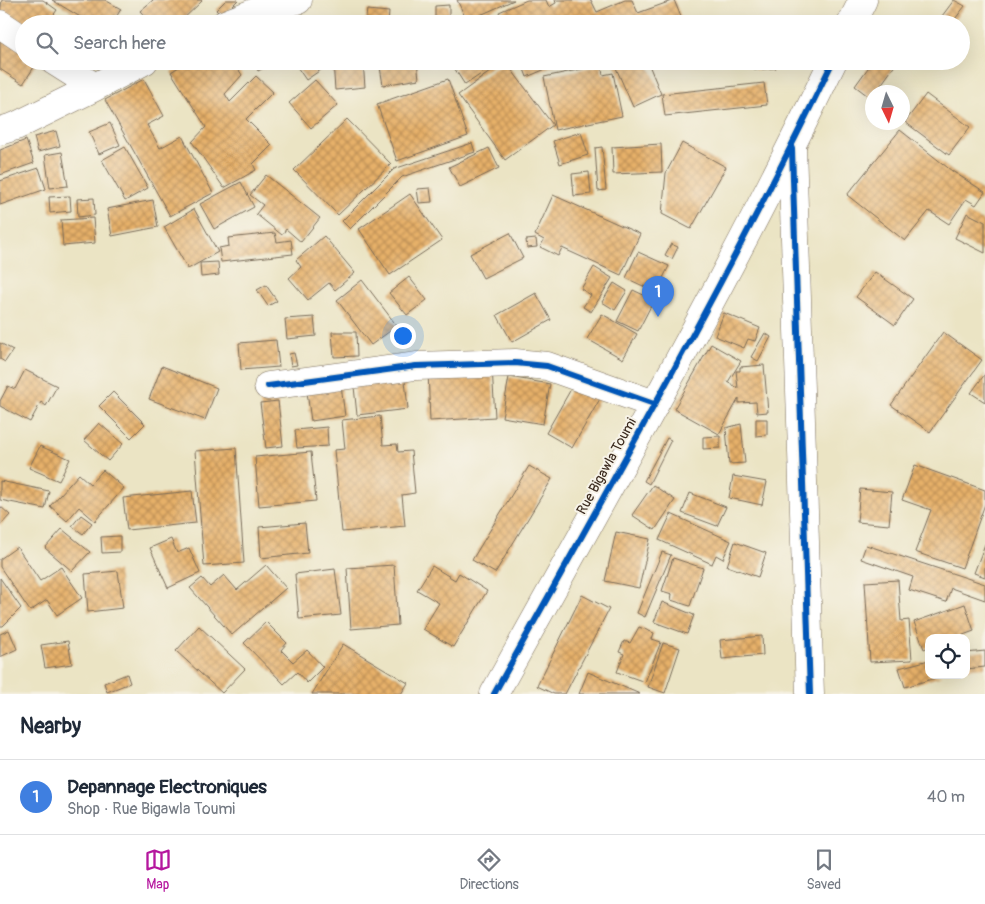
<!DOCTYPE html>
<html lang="en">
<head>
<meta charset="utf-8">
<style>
	:root { --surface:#fff; --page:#f2f2f3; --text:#1f2937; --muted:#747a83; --line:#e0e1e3; --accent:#b5179e }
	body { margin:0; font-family:Pangolin,sans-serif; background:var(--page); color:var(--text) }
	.controls { position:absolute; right:15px; bottom:15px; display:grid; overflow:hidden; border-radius:10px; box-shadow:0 5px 20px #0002 }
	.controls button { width:45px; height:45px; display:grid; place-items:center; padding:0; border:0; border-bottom:1px solid var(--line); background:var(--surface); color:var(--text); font:25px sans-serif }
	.compass { position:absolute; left:865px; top:85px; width:45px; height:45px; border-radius:50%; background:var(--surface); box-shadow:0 5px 20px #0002; rotate:175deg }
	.you { position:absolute; left:402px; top:335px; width:18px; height:18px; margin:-12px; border:4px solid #fff; border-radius:50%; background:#1a73e8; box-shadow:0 0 0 8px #1a73e833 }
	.badge { display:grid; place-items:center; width:32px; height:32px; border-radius:50%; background:var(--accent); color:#fff; font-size:16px; font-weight:700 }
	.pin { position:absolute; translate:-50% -41px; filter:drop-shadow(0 1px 2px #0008) }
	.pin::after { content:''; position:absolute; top:26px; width:18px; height:15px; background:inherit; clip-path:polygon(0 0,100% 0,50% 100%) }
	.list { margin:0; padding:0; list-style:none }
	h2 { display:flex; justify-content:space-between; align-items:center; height:65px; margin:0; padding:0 20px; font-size:21px }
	h2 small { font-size:16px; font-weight:400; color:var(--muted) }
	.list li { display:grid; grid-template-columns:32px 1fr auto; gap:15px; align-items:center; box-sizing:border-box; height:75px; padding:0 20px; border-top:1px solid var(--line) }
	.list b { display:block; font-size:19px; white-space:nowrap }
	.list p { margin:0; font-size:16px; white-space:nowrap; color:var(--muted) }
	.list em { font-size:16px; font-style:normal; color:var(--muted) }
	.icon { flex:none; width:28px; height:28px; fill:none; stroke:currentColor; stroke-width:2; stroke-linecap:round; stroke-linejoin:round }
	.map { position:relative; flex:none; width:985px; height:694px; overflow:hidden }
	.search { position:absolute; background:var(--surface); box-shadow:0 5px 20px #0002; left:15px; right:15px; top:15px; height:55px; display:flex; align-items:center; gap:12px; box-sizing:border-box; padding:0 18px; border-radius:28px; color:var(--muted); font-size:19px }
	.sheet { height:140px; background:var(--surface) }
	nav { display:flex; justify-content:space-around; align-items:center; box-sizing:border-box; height:70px; border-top:1px solid var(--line); background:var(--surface); font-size:14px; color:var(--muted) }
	nav a { display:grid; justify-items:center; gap:2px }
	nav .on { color:var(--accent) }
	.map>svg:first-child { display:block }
	.building { fill:url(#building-cross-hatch) }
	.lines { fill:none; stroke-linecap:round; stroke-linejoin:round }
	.minor-casing { stroke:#796b58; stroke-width:29 }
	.tertiary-casing { stroke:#796b58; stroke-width:29 }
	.minor { stroke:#fff; stroke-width:28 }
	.tertiary { stroke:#fff; stroke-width:28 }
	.cycleway-casing { stroke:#f7f3e8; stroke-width:9 }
	.cycleway { stroke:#0057b8; stroke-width:6 }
	.labels { text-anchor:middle; stroke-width:4; stroke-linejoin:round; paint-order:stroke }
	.street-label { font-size:14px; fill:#3b2a1e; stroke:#f7f3e8 }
</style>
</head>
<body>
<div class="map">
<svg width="985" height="694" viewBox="0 0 985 694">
	<defs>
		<pattern id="building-cross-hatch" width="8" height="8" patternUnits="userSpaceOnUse" patternTransform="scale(1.25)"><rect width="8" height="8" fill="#e6b069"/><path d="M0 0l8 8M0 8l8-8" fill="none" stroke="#bc8f56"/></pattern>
	</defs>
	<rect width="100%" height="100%" fill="#f7f3e8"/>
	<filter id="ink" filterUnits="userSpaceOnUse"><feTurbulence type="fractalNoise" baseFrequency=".02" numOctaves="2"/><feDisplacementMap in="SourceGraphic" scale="10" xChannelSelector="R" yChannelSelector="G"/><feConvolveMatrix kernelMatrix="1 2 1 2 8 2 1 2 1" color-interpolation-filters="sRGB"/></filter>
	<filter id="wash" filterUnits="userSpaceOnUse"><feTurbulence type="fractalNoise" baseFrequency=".0096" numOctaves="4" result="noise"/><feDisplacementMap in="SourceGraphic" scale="20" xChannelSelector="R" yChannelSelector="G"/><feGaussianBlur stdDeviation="1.12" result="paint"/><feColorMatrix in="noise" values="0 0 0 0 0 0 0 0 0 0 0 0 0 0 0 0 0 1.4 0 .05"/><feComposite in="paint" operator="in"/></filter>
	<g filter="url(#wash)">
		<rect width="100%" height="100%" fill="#ebe4c4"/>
		<g id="blocks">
			<!-- building -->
			<path class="building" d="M 2,0 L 43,0 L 57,10 L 47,24 L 24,24 L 0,12 Z
				M 52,0 L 105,0 L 121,9 L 112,24 L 92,24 Z
				M 153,0 L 201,0 L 202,1 L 178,24 L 152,24 L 140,11 Z
				M 226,0 L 238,0 L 222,16 L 216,10 Z
				M 457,0 L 514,0 L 467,21 Z
				M 527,0 L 546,0 L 549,7 L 556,3 L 555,0 L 591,0 L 597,12 L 625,0 L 632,0 L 638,13 L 674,0 L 684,24 L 504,24 L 499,12 Z
				M 954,0 L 965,6 L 952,23 L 942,16 Z
				M 449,5 L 449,20 L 435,20 L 435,6 Z
				M 367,10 L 389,12 L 388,24 L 365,24 Z
				M 488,15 L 494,24 L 475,24 Z
				M 0,31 L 24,47 L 24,61 L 38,61 L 23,84 L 0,69 Z
				M 188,61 L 233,61 L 242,75 L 225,94 L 230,102 L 256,76 L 273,92 L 246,119 L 272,145 L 253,164 L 256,170 L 224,188 L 192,142 L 206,127 L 171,72 Z
				M 254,61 L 276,61 L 258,71 Z
				M 293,61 L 326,61 L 328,65 L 306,80 Z
				M 333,61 L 363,61 L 365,87 L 335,90 Z
				M 379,61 L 417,61 L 419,79 L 383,85 Z
				M 460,61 L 500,61 L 465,85 L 453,66 Z
				M 505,61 L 553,125 L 505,160 L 458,95 Z
				M 521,61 L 564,61 L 527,77 Z
				M 613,61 L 657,61 L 649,65 L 661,94 L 633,107 Z
				M 754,61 L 775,61 L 776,68 L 755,70 Z
				M 873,61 L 898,61 L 876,92 L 872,92 L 872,99 L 855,86 Z
				M 601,65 L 603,75 L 613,73 L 622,116 L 555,130 L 544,77 Z
				M 144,79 L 164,116 L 147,125 L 160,148 L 182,136 L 213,193 L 170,216 L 105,100 Z
				M 448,79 L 468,136 L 397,161 L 377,104 Z
				M 315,80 L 338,105 L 311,128 L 289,103 Z
				M 764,83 L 767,105 L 665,116 L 662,94 Z
				M 926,94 L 970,127 L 949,155 L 905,122 Z
				M 347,119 L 391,164 L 338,215 L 294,170 Z
				M 110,123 L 120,145 L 99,154 L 89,132 Z
				M 900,130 L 952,171 L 985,192 L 976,205 L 966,199 L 949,224 L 929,211 L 905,241 L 847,195 Z
				M 56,131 L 60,146 L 38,152 L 34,137 Z
				M 581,132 L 588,155 L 560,164 L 553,141 Z
				M 26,140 L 34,163 L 0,175 L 0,150 Z
				M 472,143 L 475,152 L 402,177 L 350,229 L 342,221 L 394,169 Z
				M 682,143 L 726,167 L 691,229 L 662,214 L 666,173 Z
				M 661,144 L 662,172 L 613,174 L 612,147 Z
				M 125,147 L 148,188 L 125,201 L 102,160 Z
				M 602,147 L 606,190 L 598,191 L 595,148 Z
				M 489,148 L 499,168 L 460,187 L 449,167 Z
				M 62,152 L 68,186 L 50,188 L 45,155 Z
				M 39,168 L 46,189 L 0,205 L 0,181 Z
				M 589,172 L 591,194 L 574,196 L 572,174 Z
				M 266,175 L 320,218 L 301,242 L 286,229 L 282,235 L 256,214 L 263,205 L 250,195 Z
				M 241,182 L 254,207 L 214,229 L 200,204 Z
				M 430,188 L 432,202 L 419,203 L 417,189 Z
				M 410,194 L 442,240 L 390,275 L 359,229 Z
				M 553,195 L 640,234 L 621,275 L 562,248 L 558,256 L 540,247 L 544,240 L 535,235 Z
				M 70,196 L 71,211 L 50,213 L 49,197 Z
				M 94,198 L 95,215 L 78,217 L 77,199 Z
				M 153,200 L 158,227 L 112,236 L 107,209 Z
				M 194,209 L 218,252 L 188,269 L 164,227 Z
				M 967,213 L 985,222 L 985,253 L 955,238 Z
				M 93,218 L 95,243 L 63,246 L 61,220 Z
				M 275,233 L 277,242 L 291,240 L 293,254 L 221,262 L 219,248 L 229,246 L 228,238 Z
				M 510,233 L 523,258 L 483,278 L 470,254 Z
				M 324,236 L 355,273 L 335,290 L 329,283 L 308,300 L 289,278 L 301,267 L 296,260 Z
				M 536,239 L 537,247 L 527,248 L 526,240 Z
				M 671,244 L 678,247 L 672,259 L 665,255 Z
				M 638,252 L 669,266 L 656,292 L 626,278 Z
				M 218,262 L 219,275 L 201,277 L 200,263 Z
				M 594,267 L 612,278 L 591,312 L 583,307 L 591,295 L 581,289 Z
				M 875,272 L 913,299 L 895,325 L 856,297 Z
				M 409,277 L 427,300 L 407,315 L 389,293 Z
				M 362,280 L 397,326 L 371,345 L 337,300 Z
				M 614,283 L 627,291 L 615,310 L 602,302 Z
				M 266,285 L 277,301 L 268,306 L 257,290 Z
				M 633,290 L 654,300 L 638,331 L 617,321 Z
				M 536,293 L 551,320 L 512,342 L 497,315 Z
				M 724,313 L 760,328 L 755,341 L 748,339 L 744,348 L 715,336 Z
				M 602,314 L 637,334 L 623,359 L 587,339 Z
				M 314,317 L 316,336 L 287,339 L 285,319 Z
				M 332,332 L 356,332 L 357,356 L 334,357 Z
				M 943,332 L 982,360 L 930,432 L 891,405 Z
				M 765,333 L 771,337 L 758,361 L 751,357 Z
				M 276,340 L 279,367 L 241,370 L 239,343 Z
				M 0,343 L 13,350 L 5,362 L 0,359 Z
				M 711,344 L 741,361 L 728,382 L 738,388 L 736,371 L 740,371 L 740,367 L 764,365 L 768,412 L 757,413 L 756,402 L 739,403 L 739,398 L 719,434 L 674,409 Z
				M 294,353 L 297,365 L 291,366 L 289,354 Z
				M 162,366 L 217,388 L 205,420 L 149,399 Z
				M 492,367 L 495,417 L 430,421 L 428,370 Z
				M 25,370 L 57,386 L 46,406 L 41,402 L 30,422 L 0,406 L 0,401 L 8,386 L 15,389 Z
				M 404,371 L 408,409 L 357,415 L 353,377 Z
				M 985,374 L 985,402 L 971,393 Z
				M 509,377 L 550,384 L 543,424 L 502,417 Z
				M 575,382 L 601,397 L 572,448 L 546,433 Z
				M 341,386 L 345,416 L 311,421 L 307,392 Z
				M 113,392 L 145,424 L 131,438 L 99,406 Z
				M 278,401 L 283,446 L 266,448 L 260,403 Z
				M 380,416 L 383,445 L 397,444 L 398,452 L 411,451 L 415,493 L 402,495 L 405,526 L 342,532 L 334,450 L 345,449 L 342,420 Z
				M 756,419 L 767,419 L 767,435 L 756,436 Z
				M 99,423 L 123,444 L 108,461 L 84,440 Z
				M 741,424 L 745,463 L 729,464 L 726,428 Z
				M 327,427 L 328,446 L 297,448 L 295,430 Z
				M 720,436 L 720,448 L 703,449 L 703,437 Z
				M 667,438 L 671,440 L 649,484 L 644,481 Z
				M 40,446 L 70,459 L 59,481 L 29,468 Z
				M 236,448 L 244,563 L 204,566 L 195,451 Z
				M 311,452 L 316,501 L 259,506 L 255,457 Z
				M 915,465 L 985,490 L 985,504 L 962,568 L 915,552 L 931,510 L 902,500 Z
				M 529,466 L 552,479 L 495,573 L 472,560 Z
				M 103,470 L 124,488 L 95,521 L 79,507 L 67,521 L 50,506 L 79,474 L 90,484 Z
				M 733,476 L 767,482 L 762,505 L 729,498 Z
				M 0,481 L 49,491 L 45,509 L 0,500 Z
				M 653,485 L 675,500 L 655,530 L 632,515 Z
				M 860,489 L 892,492 L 889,525 L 857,522 Z
				M 192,491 L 196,523 L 127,530 L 123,498 Z
				M 690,493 L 726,507 L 717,526 L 682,513 Z
				M 0,506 L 10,515 L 0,526 Z
				M 671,514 L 731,541 L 723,559 L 716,555 L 712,564 L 659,540 Z
				M 81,515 L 92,523 L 83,534 L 72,526 Z
				M 305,523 L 308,553 L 261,558 L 259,527 Z
				M 62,529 L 90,552 L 72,571 L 45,548 Z
				M 616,532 L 650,539 L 639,588 L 605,581 Z
				M 120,536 L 120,552 L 102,553 L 101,537 Z
				M 171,539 L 177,553 L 189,548 L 200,573 L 168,588 L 150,548 Z
				M 735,542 L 766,553 L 758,577 L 727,566 Z
				M 985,544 L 985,577 L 974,573 Z
				M 866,545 L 985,584 L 985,600 L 951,588 L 946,602 L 909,590 L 913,577 L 861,559 Z
				M 17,547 L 40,581 L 61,567 L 82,598 L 57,615 L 47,600 L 30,611 L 0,567 L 0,559 Z
				M 662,552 L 671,555 L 645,617 L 637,613 Z
				M 673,558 L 703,568 L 690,606 L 671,600 L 672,594 L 662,591 Z
				M 266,565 L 286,588 L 232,635 L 190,588 L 202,578 L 210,587 L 224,575 L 237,590 Z
				M 394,565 L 398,625 L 351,629 L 347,568 Z
				M 432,566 L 455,580 L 459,573 L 487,591 L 453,647 L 423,629 L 439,603 L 417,590 Z
				M 335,569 L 341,615 L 299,619 L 295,574 Z
				M 118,571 L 123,608 L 88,612 L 85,574 Z
				M 0,578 L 21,608 L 3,626 L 0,626 Z
				M 898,580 L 901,621 L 909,620 L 912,660 L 870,662 L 865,582 Z
				M 582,595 L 609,609 L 565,694 L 554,694 L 537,686 Z
				M 662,602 L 694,615 L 687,634 L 654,622 Z
				M 965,604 L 974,631 L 955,638 L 929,638 L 929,647 L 924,649 L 914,622 Z
				M 266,622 L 287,643 L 281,650 L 293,662 L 307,650 L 323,667 L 307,683 L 297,672 L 284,684 L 244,643 Z
				M 199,626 L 245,669 L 222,693 L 176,651 Z
				M 639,627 L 654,633 L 652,639 L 661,642 L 645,682 L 617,672 L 624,654 L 619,652 L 624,641 L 630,643 Z
				M 9,630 L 17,649 L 0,657 L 0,634 Z
				M 762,636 L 763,655 L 722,659 L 720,640 Z
				M 68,641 L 72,664 L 45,668 L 41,645 Z
				M 663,643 L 680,648 L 665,693 L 648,687 Z
				M 343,644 L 408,683 L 401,694 L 312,694 Z
				M 985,651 L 985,667 L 966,669 L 966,653 Z
				M 929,660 L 929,675 L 942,676 L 905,687 L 899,668 Z
				M 588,672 L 640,694 L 579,694 Z
				M 127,674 L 130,683 L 107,692 L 104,683 Z"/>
		</g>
	</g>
	<g filter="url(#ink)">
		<use href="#blocks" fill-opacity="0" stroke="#796b58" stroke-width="1"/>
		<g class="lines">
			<!-- minor casing -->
			<g class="minor-casing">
				<path id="minor" d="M 0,24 L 24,40
					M 225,24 L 266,8 L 298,0
					M 54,61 L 95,87 L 144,61
					M 0,131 L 16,126 L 95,87
					M 792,147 L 810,694
					M 268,386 L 416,366 L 515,363 L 547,366 L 654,404"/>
			</g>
			<!-- tertiary casing -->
			<g class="tertiary-casing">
				<path id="tertiary" d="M 851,24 L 863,0
					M 494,694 C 610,485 729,277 833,61"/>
			</g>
			<!-- minor -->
			<use href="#minor" class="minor"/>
			<!-- tertiary -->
			<use href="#tertiary" class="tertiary"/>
			<!-- cycleway casing -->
			<g class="cycleway-casing">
				<path id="cycleway" d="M 792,149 L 810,694
					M 268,386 L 416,366 L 515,363 L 547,366 L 654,404
					M 494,694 C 610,485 729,277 833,61"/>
			</g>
			<!-- cycleway -->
			<use href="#cycleway" class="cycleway"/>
		</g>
	</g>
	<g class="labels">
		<!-- street labels -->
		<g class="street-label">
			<text transform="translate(606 466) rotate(-61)" y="5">Rue Bigawla Toumi</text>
		</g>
	</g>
</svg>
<div class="controls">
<button><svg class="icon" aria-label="locate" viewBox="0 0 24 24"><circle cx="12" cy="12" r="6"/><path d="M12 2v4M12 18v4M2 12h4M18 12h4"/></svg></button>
</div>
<svg class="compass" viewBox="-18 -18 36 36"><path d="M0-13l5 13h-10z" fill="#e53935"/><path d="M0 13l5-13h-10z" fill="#747a83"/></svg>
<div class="you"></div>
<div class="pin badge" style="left:658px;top:317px;background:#3f7fe0">1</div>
<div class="search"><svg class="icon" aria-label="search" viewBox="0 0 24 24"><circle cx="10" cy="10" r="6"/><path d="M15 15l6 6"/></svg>Search here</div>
</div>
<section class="sheet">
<h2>Nearby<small></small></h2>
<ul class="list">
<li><span class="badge" style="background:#3f7fe0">1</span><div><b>Depannage Electroniques</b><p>Shop · Rue Bigawla Toumi</p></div><em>40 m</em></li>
</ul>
</section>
<nav>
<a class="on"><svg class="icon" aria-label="map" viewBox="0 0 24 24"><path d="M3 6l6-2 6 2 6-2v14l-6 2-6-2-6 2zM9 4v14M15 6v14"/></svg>Map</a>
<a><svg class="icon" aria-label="directions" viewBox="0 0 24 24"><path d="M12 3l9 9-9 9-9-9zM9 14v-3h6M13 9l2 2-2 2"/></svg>Directions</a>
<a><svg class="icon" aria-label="saved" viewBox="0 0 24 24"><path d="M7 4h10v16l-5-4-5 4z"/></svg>Saved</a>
</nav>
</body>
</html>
